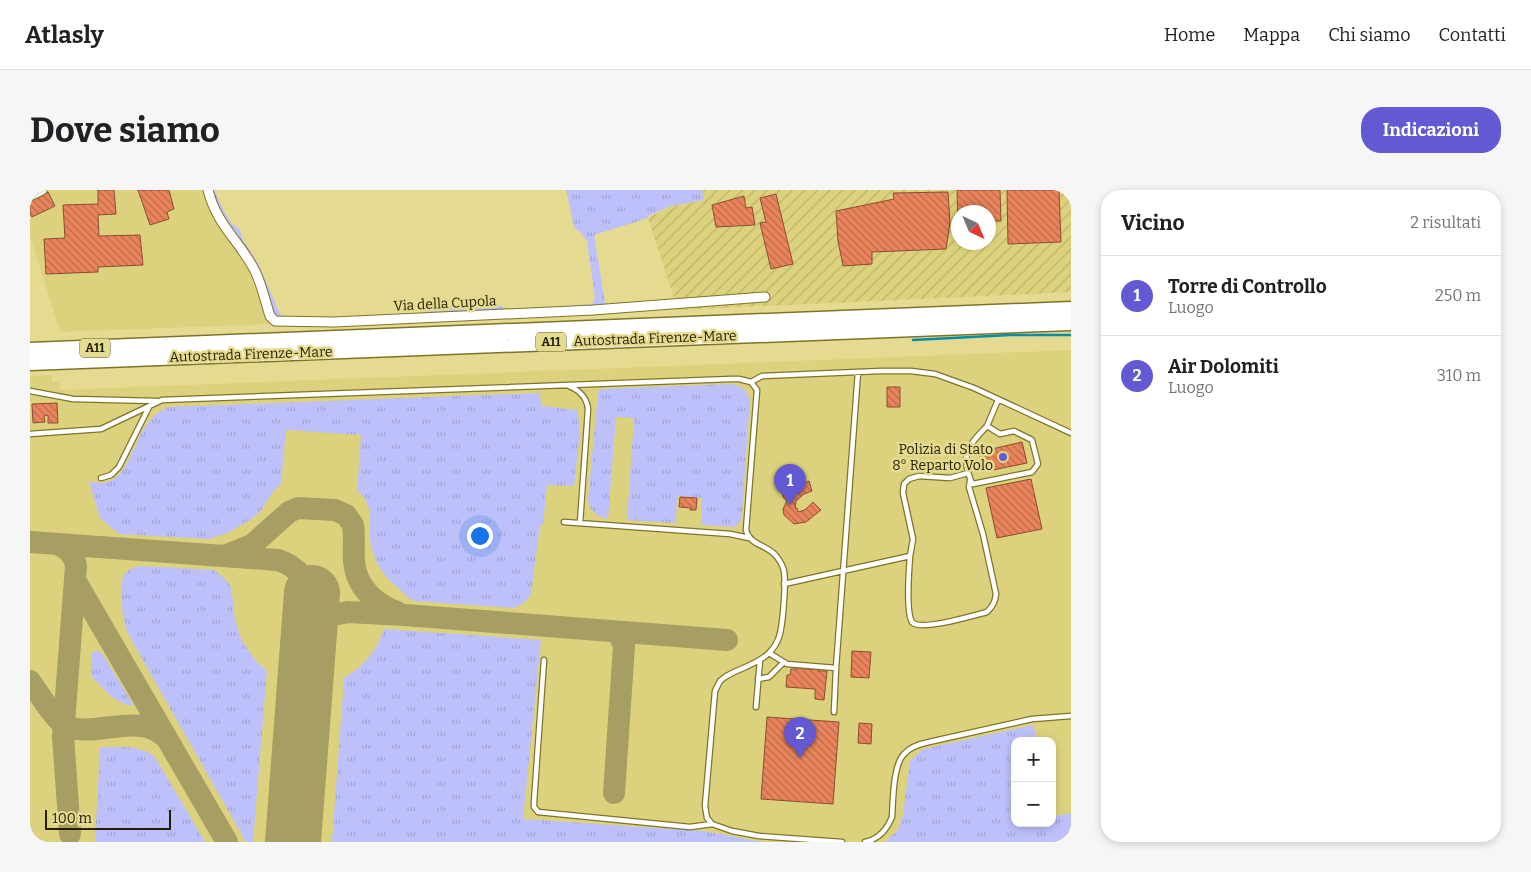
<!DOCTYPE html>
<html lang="it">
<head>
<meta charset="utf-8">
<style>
	:root { --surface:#fff; --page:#f6f6f6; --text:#202124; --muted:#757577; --line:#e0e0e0; --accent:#6359d2 }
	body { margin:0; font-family:Bitter,serif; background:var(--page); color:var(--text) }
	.controls { position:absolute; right:15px; bottom:15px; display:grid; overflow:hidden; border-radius:10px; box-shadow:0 2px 8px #0003 }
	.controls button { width:45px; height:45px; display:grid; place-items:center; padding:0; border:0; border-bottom:1px solid var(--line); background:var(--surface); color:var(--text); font:25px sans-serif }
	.compass { position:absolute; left:921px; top:15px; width:45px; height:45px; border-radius:50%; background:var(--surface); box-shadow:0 2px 8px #0003; rotate:136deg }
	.scale { position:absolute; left:15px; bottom:12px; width:126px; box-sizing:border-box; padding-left:5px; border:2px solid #221e00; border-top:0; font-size:14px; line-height:18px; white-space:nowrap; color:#221e00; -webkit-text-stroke:4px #e5db90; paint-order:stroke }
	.you { position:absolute; left:449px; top:345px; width:18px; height:18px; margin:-12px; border:4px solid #fff; border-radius:50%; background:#1a73e8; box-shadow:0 0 0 8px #1a73e833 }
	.badge { display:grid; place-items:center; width:32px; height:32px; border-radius:50%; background:var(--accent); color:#fff; font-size:16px; font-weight:700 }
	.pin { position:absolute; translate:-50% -41px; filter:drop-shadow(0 1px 2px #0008) }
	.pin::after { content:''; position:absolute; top:26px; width:18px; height:15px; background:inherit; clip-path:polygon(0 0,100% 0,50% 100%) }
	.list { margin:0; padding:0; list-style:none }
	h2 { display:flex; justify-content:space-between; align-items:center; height:65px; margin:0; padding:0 20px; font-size:21px }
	h2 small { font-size:16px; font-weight:400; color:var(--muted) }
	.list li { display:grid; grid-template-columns:32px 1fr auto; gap:15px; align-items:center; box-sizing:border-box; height:80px; padding:0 20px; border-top:1px solid var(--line) }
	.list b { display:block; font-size:19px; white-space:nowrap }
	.list p { margin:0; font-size:16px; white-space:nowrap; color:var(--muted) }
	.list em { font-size:16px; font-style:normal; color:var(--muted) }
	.map { position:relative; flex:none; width:1041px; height:652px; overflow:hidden; border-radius:20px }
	header { display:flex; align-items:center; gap:30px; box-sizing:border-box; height:70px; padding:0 25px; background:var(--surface); border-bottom:1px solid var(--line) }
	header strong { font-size:24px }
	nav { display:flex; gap:28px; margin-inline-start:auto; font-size:18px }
	.intro { display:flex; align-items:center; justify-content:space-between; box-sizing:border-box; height:120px; padding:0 30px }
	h1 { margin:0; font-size:35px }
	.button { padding:12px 22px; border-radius:20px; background:var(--accent); color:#fff; font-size:18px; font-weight:700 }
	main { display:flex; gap:30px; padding:0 30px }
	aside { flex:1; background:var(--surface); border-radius:20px; box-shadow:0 2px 8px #0003 }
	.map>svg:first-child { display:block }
	.built { fill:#dcd27e; fill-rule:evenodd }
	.industrial { fill:url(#industrial-furrows); fill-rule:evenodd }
	.grass { fill:url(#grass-tufts) }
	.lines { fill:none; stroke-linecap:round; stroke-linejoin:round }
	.stream { stroke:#038cac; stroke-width:2.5 }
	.taxiway { stroke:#a69e62; stroke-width:22 }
	.runway { stroke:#a69e62; stroke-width:56 }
	.building { fill:url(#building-back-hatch); stroke:#8d4c32 }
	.lane-casing { stroke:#7e7429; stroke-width:7 }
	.street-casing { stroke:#7e7429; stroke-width:11 }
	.highway-casing { stroke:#7e7429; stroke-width:19 }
	.lane { stroke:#fff; stroke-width:4.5 }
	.street { stroke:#fff; stroke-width:9 }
	.highway { stroke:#fff; stroke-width:16 }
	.poi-dot { fill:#6359d2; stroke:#e5db90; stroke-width:2 }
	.labels { text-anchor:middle; stroke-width:5; stroke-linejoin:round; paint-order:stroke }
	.shield { fill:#e5db90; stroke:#5c572b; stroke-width:1 }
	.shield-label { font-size:12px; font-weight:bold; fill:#221e00 }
	.street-label { font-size:14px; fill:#221e00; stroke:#e5db90 }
	.poi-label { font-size:14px; fill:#221e00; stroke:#e5db90; text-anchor:end }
</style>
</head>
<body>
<header>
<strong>Atlasly</strong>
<nav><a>Home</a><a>Mappa</a><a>Chi siamo</a><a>Contatti</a></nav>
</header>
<div class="intro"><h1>Dove siamo</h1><a class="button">Indicazioni</a></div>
<main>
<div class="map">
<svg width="1041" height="652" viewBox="0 0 1041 652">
	<defs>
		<pattern id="industrial-furrows" width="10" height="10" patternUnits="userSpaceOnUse" patternTransform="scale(1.25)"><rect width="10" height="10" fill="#dcd27e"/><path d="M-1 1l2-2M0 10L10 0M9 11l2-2" fill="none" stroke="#bcb46b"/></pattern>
		<pattern id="grass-tufts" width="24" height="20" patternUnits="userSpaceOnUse" patternTransform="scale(1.25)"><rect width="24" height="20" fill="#bdc0fa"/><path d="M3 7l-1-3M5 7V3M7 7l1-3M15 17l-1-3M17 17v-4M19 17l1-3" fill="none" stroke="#a2a5d4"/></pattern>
		<pattern id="building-back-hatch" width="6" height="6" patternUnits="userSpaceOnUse" patternTransform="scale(1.25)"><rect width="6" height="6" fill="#e9845c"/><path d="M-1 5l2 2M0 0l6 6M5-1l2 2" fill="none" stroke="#bc6b4a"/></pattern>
	</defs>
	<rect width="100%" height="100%" fill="#e5db90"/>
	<!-- built -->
	<path class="built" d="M 0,0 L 173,0 L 184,30 L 220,77 L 243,134 L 30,142 L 0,46 Z
		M 1041,160 L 1041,652 L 0,652 L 0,186 L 22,185 L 22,192 L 29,192 L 30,200 ZM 985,551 L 1022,551 L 1022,633 L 985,633 Z"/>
	<!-- industrial -->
	<path class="industrial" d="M 672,0 L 1041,0 L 1041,102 L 648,120 L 618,28 L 641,16 L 674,10 ZM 928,22 L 958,22 L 958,52 L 928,52 Z"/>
	<!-- grass -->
	<path class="grass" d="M 180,0 L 184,0 L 195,23 L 201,33 L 210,40 L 213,50 L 228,73 L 250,124 L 253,126 L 264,128 L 387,125 L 407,118 L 425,117 L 447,108 L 463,111 L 474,118 L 482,120 L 562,114 L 565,108 L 557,51 L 550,42 L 544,37 L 536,0 L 672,0 L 674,10 L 641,16 L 618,26 L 618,28 L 564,45 L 575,113 L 574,116 L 571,117 L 408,126 L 261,131 L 250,129 L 243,124 L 228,80 L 191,25 Z
		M 703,194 L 714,199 L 720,209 L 712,323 C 711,330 711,334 704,337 L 671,335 L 672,308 L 649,306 L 647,306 L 646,333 L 597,330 L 604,228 L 586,227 L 578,329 C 567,327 559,320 558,309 L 568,202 L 571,199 Z
		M 509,203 L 512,216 L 547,220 L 548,223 L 550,243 L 544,296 L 517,295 L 513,335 L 510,335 L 501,404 L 494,413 L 484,418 L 384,411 L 379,408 L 357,388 L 346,372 L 340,351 L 340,323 L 338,315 L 334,307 L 327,301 L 331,245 L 256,240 L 251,294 L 244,300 L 230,322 L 220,330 L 197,343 L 179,349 L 89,344 L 70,328 L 59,291 C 107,306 98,229 139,217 Z
		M 111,376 L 184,380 L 194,388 L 201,396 L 205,430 L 211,449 L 225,470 L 237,481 L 223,652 L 216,652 L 98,444 C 93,431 87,398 94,385 C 98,379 105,377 111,376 Z
		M 354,439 L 511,450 L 493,629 L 672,641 C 694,644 715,650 737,652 L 302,652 L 314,488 C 334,476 347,461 354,439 Z
		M 65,461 L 71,462 L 73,465 L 104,516 C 85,514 74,499 61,486 L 62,463 Z
		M 1003,535 L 1007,551 L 985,551 L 985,633 L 1022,633 L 1022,613 L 1026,626 L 1041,623 L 1041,652 L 855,652 L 868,640 L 873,624 L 880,571 L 893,559 Z
		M 77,557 C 94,557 110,555 125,567 L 175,652 L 65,652 L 70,558 Z"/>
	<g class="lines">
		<!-- stream -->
		<path class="stream" d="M 883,150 L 980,145 L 1041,145"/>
		<!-- taxiway -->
		<path class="taxiway" d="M 0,352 L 248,370 C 269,377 279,391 281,413
			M 27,354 C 37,358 44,364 46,376 L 33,546 L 40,644
			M 197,365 L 222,355 L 259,322 L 268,318 L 305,320 L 316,325 L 323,335 C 325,347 323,359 324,371 C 326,396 344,414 367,422
			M 45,390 L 197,652
			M 583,441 L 590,446 L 594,456 L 584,603
			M 276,482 L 280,454 L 286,440 L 297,428 L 303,425 L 318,422 L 375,425 L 697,450
			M 0,491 C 9,503 21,525 33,534 C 60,552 109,518 137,549"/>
		<!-- runway -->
		<path class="runway" d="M 263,652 L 282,403"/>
	</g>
	<!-- building -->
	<path class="building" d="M 68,0 L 84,0 L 86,24 L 68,25 L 69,46 L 110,45 L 113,75 L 68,77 L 68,82 L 16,84 L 14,49 L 35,48 L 33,15 L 68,14 Z
		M 108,0 L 139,0 L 144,19 L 137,22 L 139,29 L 120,35 Z
		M 927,0 L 970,0 L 971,31 L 958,31 L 958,22 L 928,22 L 928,32 Z
		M 977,0 L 1029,0 L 1031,52 L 978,54 Z
		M 18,2 L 25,16 L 2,27 L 0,23 L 0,11 Z
		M 918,2 L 920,33 L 916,59 L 842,62 L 842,74 L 813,76 L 808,51 L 806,21 L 864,9 L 863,3 Z
		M 746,4 L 763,74 L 741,79 L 730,33 L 736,32 L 730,8 Z
		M 714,6 L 716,18 L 722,17 L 725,35 L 686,37 L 682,15 Z
		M 857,197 L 870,197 L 870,217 L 857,217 Z
		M 27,213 L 28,233 L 18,233 L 18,225 L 14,226 L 15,232 L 3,233 L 2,214 Z
		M 992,252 L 997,273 L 953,282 L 949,262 Z
		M 1001,289 L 1012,339 L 967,348 L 956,298 Z
		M 779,291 L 782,301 L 774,304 L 766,311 L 765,318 L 767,318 L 768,322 L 775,320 L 783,312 L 791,320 L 776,332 L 764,334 L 754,325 L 753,319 L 757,311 L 753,307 L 752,300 L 758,295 L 766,297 Z
		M 650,307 L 667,308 L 666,320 L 660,320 L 661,318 L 649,317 Z
		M 822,461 L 841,462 L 839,488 L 821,487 Z
		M 768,477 L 774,478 L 774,479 L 789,479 L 788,481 L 797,481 L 794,510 L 785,509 L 785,499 L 756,497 L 757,485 L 760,485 L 761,479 L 768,479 Z
		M 737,527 L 809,532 L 803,614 L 731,609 Z
		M 829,533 L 842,534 L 841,554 L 828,553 Z"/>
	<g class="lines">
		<!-- lane casing -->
		<g class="lane-casing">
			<path id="lane" d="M 721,192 L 732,186 L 851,181 L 881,181 L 905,184 L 944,198 L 1041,243
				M 539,196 C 549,200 557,208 558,219 L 550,333
				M 0,201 L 43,209 L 126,211
				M 957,236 L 970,244 L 984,241 L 1002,250 L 1008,274 L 1002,282 L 943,294 C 939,289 939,284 937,278 C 933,259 944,250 957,236 Z
				M 957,236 L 968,210
				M 0,244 L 71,239 L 132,210 L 701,189 L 709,189 L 721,192 L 727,200 L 716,340 C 720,356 739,355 747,367 C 750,371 753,376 754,381 C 756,393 753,435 749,447 C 747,453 743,459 739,463 C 727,475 709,478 695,487 L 690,491 L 685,501 L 675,616 L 677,628 L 682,634
				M 71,288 L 81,285 L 89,277 L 119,217
				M 534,332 L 700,344 L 719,348
				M 880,366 C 879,379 876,422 882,432 C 890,442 945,425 957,422 C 963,416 965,412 966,404 L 953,344 L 939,297 L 940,291
				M 754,394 L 880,366 L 883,349 L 873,303 L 874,294 L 879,289 L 889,286 L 920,288 L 938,283
				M 739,463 L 757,474 L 806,478 L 828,182
				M 514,470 L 504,612 L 504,617 L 508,622 L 660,637 L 682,634 L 702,641 L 729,646 L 812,652
				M 728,489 L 739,487 L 753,473
				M 726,517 L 730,470
				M 804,522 L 806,478
				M 835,652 C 849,649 857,640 862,627 C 863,611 863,575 874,564 C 880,557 889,554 899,552 L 1002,529 L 1041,526"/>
		</g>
		<!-- street casing -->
		<g class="street-casing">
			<path id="street" d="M 178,0 C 187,36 210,51 225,81 C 232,95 235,111 240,126 L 245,131 L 304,132 L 563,120 L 735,107
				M 0,6 L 12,0"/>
		</g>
		<!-- highway casing -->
		<g class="highway-casing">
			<path id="highway" d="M 0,161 L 1041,120
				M 0,172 L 1041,132"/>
		</g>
		<!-- lane -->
		<use href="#lane" class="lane"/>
		<!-- street -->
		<use href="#street" class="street"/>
		<!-- highway -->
		<use href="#highway" class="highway"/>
	</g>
	<!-- markers -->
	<circle class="poi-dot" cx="973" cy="267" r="5"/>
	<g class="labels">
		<!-- shield labels -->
		<g class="shield">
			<rect x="506" y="142.5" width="30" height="19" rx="4"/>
			<rect x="50" y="148.5" width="30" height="19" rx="4"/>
		</g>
		<g class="shield-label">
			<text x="521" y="156">A11</text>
			<text x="65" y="162">A11</text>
		</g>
		<!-- street labels -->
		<g class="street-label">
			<text transform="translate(415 113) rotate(-3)" y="5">Via della Cupola</text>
			<text transform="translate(625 148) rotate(-2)" y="5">Autostrada Firenze-Mare</text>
			<text transform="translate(221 164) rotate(-2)" y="5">Autostrada Firenze-Mare</text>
		</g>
		<!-- poi labels -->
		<g class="poi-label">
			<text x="963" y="264">Polizia di Stato<tspan x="963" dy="16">8° Reparto Volo</tspan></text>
		</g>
	</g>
</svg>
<div class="controls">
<button>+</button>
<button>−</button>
</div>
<svg class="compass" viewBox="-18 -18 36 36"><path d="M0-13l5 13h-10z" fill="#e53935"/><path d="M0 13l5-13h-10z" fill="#757577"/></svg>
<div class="scale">100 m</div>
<div class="you"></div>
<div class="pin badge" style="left:760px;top:315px">1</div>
<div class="pin badge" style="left:770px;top:568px">2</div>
</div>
<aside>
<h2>Vicino<small>2 risultati</small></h2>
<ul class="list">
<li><span class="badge">1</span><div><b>Torre di Controllo</b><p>Luogo</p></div><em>250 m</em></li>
<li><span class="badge">2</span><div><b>Air Dolomiti</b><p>Luogo</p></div><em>310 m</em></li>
</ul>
</aside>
</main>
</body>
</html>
